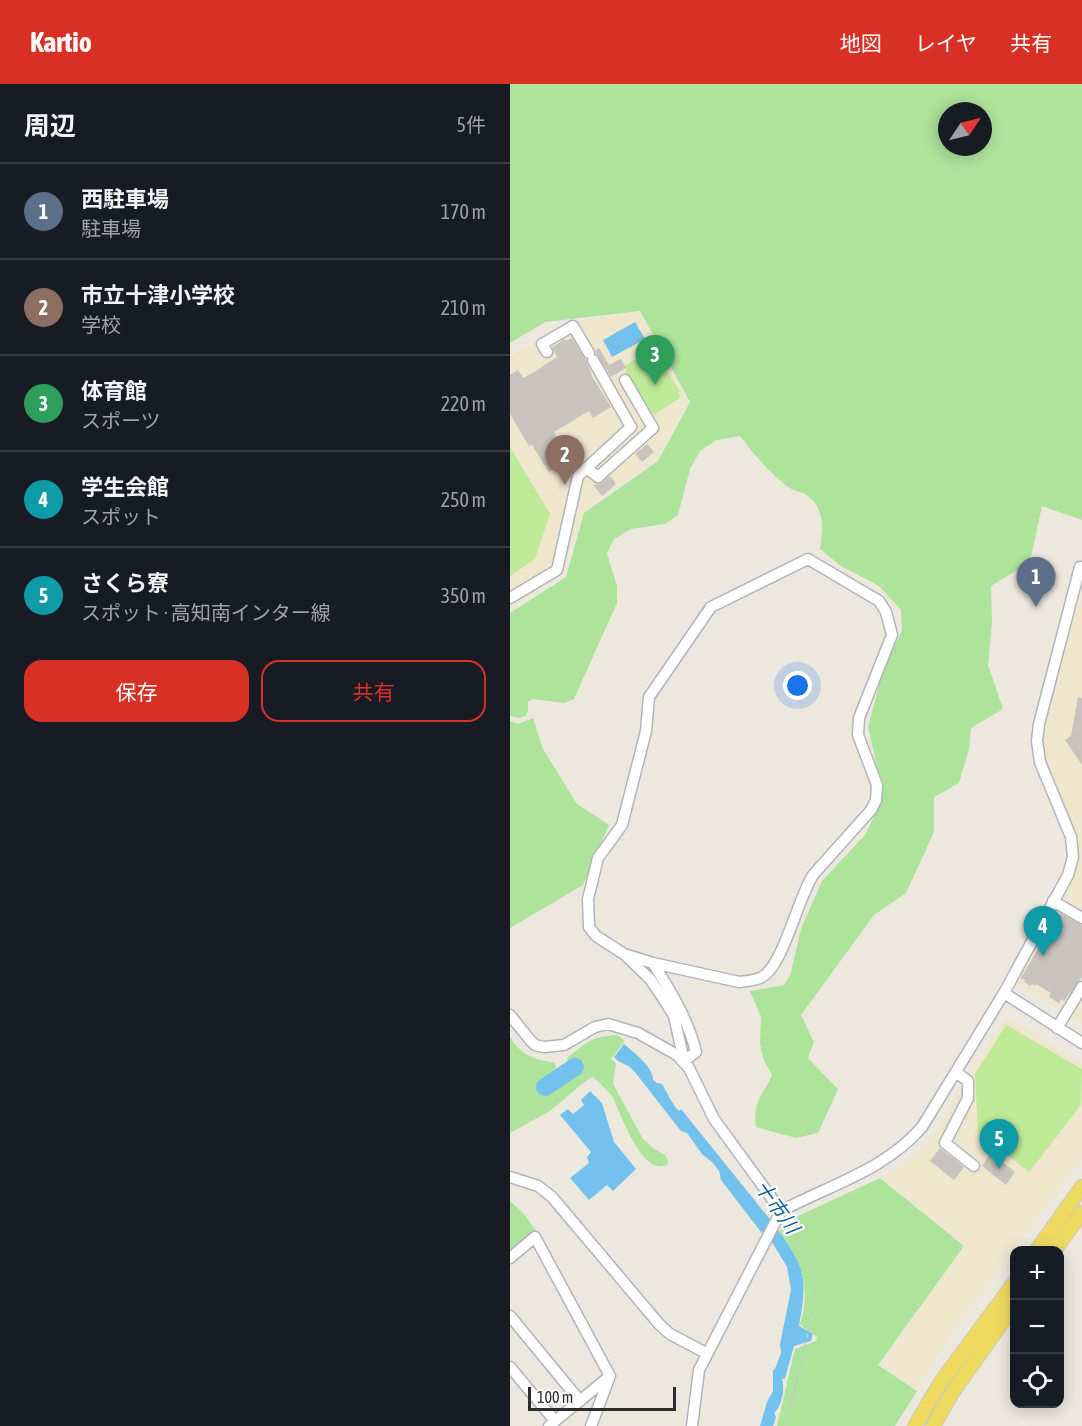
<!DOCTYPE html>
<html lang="ja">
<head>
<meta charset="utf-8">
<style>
	:root { --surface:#171b24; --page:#20242c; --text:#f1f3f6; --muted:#9ea1a6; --line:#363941; --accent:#d93025 }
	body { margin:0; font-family:"Asap Condensed","Noto Sans JP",sans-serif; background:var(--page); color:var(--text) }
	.controls { position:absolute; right:18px; bottom:18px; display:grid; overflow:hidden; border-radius:12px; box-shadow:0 3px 15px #0003 }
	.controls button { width:54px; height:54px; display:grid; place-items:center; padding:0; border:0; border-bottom:2px solid var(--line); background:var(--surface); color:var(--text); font:30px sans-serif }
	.compass { position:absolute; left:428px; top:18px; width:54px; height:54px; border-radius:50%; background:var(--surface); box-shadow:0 3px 15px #0003; rotate:55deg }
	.scale { position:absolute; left:18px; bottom:15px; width:148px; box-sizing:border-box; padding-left:6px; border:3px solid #2b2b2b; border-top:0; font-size:16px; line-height:21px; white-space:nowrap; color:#2b2b2b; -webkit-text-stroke:4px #fff; paint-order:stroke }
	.you { position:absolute; left:288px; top:602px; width:21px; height:21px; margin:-15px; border:4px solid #fff; border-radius:50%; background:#1a73e8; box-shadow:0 0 0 9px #1a73e833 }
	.badge { display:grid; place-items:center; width:39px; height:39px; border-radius:50%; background:var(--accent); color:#fff; font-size:20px; font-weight:700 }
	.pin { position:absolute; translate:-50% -50px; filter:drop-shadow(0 2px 3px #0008) }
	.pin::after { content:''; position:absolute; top:32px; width:21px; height:18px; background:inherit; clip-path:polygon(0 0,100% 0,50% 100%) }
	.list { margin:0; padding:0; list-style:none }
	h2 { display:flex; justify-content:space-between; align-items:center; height:78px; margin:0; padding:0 24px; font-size:26px }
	h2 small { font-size:20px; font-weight:400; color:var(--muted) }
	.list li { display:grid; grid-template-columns:39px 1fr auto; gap:18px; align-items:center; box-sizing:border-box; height:96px; padding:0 24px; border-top:2px solid var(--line) }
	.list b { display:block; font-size:22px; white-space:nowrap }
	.list p { margin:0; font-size:20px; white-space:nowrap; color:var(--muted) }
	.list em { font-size:20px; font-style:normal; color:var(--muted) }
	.actions { display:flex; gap:12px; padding:18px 24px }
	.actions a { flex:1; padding:14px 0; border:2px solid var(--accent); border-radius:18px; text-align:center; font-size:21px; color:var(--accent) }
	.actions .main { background:var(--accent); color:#fff }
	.icon { flex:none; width:33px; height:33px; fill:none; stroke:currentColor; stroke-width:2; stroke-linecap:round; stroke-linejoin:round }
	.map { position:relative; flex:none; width:572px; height:1342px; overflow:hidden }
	header { display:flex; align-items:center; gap:36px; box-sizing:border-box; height:84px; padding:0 30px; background:var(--accent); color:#fff }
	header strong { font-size:28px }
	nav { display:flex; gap:33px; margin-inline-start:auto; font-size:21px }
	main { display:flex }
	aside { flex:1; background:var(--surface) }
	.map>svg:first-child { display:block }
	.education { fill:#eee6cd }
	.green { fill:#ade39b; fill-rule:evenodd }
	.pitch { fill:#bfea97 }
	.water { fill:#72c2ed }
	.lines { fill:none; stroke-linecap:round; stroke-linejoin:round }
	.river { stroke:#72c2ed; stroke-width:18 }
	.building { fill:#c8c4bd }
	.minor-casing { stroke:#b1b3bf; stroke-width:13 }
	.major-casing { stroke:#c8c8c8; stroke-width:16 }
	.path { stroke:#c8c8c8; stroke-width:1.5; stroke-dasharray:4.5 3; stroke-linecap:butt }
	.minor { stroke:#fff; stroke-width:10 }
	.major { stroke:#efda60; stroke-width:14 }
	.labels { text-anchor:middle; stroke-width:4.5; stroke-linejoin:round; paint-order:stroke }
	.water-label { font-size:20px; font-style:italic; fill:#0f5f9c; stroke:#fff }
</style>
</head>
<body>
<header>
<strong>Kartio</strong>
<nav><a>地図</a><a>レイヤ</a><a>共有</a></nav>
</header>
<main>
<aside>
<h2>周辺<small>5件</small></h2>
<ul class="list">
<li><span class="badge" style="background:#5c6f8a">1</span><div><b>西駐車場</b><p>駐車場</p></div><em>170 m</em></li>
<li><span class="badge" style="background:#8d6e63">2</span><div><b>市立十津小学校</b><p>学校</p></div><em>210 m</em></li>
<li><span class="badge" style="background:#2e9e5b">3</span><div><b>体育館</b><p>スポーツ</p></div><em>220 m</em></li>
<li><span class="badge" style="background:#0f9aa8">4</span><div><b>学生会館</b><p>スポット</p></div><em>250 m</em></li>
<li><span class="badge" style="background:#0f9aa8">5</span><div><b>さくら寮</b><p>スポット · 高知南インター線</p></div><em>350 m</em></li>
</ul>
<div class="actions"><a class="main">保存</a><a>共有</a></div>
</aside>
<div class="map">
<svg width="572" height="1342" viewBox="0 0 572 1342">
	<rect width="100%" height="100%" fill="#ede8de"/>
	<!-- education -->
	<path class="education" d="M 129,229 L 178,318 L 147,374 L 74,427 L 50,491 L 0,524 L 0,272 L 59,238 Z
		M 568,514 L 572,515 L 572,940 L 506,898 L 563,791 L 567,761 L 564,747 L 538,686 L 532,663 L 532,652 Z
		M 499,934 L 572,979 L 572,1074 L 452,1234 L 407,1306 L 370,1282 L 455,1161 L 372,1093 L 403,1072 L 413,1063 L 429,1043 L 447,1008 L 494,936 Z"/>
	<!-- green -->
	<path class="green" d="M 0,0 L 572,0 L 572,436 L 532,422 L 520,478 L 481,502 L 482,539 L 478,581 L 493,625 L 461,644 L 459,665 L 449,699 L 424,713 L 424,748 L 396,809 L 364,831 L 291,931 L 304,958 L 298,974 L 328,1005 L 308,1049 L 286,1054 L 246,1043 C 243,1016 252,1014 262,991 L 253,974 L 250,960 L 251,933 L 240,907 L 274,901 L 280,892 L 291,845 L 312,797 L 355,751 L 367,726 L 369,691 L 358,643 L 374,583 L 392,547 L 391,526 L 369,502 L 331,482 L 310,465 C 313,445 315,422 295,410 C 290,407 283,407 278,403 C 259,389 244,370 230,352 L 207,356 L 190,367 L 180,385 L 168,431 L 155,440 L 121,445 L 104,455 L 97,469 L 107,502 L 107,519 L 64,615 L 54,619 L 23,615 L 18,618 L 18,627 L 16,632 L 9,634 L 0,632 L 0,529 L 56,493 L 74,429 L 148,377 L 180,318 L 130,227 L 35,238 L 0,259 ZM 437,27 L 473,27 L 473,63 L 437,63 Z
		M 23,634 L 33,665 L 67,720 L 99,741 L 73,801 L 0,844 L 0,637 L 8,640 Z
		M 107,951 L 115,957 L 101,975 L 106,979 L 103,1000 L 120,1031 L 133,1055 L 144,1065 L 155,1071 L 158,1076 L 158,1080 C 133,1095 111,1030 103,1014 C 98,1006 90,1000 83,993 L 78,995 L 40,1027 L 0,1049 L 0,953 C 13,973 22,974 45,979 L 48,991 L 37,998 L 37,1004 L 66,986 L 58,978 L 57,974 C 76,959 82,952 107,951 Z
		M 370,1094 L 454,1162 L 368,1281 L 407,1307 L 385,1342 L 267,1342 L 285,1265 L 306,1257 L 307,1253 L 290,1241 C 291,1235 293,1229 294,1223 C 298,1192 287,1172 270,1148 L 273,1139 Z
		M 0,1117 L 14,1130 L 26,1147 L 0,1169 Z"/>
	<!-- pitch -->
	<path class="pitch" d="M 142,265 L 170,307 L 168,309 L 171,313 L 144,331 L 115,288 L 117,286 L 115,282 Z
		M 0,363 L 40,430 L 25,475 L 0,492 Z
		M 496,941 L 572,985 L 571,1021 L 519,1088 L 468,1047 L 465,990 Z"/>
	<!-- water -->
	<path class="water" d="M 125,238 L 135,255 L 102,273 L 93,256 Z
		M 114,960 C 124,969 143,982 143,996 L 147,999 L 152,1000 C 157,1008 163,1022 169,1027 L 171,1025 C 196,1056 221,1087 246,1118 C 261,1137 282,1161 290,1183 C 297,1201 292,1224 289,1242 L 303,1250 L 301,1257 L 284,1262 L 275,1294 L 272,1295 C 275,1305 272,1322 264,1329 L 266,1333 L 263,1342 L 250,1342 L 257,1318 L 263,1307 L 263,1286 L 265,1285 L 271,1269 L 270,1260 L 281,1206 L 277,1183 L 262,1158 L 251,1148 L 211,1096 L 209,1087 L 203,1079 L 192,1070 L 177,1049 L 171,1047 L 124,987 C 118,980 110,980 104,973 Z
		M 80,1007 L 92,1019 L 104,1058 L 126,1085 L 103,1107 L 97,1101 L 79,1116 L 60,1094 L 79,1079 L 77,1073 L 81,1068 L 50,1031 L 58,1025 L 63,1030 L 74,1021 L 71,1016 Z"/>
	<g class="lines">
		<!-- river -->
		<path class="river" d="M 35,1003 L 65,983"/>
	</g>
	<!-- building -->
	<path class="building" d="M 62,254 L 76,276 L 83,294 L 101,323 L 83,334 L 79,327 L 44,348 L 58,370 L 48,377 L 51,382 L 39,388 L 22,361 L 19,362 L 0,330 L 0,291 L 8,286 L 13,294 L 26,287 L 47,273 L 42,263 L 55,255 L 56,257 Z
		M 89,264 L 99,281 L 111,275 L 116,284 L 101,293 L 86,269 L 86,266 Z
		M 137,360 L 144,368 L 132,378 L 125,370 Z
		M 100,392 L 106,400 L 92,412 L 83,401 L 90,400 Z
		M 568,613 L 572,614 L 572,681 L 555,656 L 561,652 Z
		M 549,829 L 572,841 L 572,893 L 554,917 L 551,915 L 549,919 L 539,913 L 541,909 L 526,900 L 525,902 L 522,900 L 520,902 L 514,898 L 515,896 L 511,894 Z
		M 430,1064 L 454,1083 L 444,1096 L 420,1077 Z
		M 481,1069 L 505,1088 L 496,1101 L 472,1082 Z"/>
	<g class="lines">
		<!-- minor casing -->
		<g class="minor-casing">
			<path id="minor" d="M 37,268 L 32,260 L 63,242 L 79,269
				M 76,384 L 88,393 L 143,344 L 115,296
				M 0,514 L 47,486 L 68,392 L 121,343 L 83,276
				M 543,817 L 572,834
				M 114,870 L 143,879 L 229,898 C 237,897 245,897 252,893 C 273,882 288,814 303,791 L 361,726 L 366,716 L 367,701 L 348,651 L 349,634 L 382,551 L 376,528 L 369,517 L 298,475 L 201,523 L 139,613 L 136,647 L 112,741 L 88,774 L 78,815 L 79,843 L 86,852 L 114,870 L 140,895 L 153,914 L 164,932 L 174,977 L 186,968 C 178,935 161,908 143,879
				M 494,909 L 572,959
				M 0,931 L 20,956 L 25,961 L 34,963 L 54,961 L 85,943 L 98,940 L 128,949 L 167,971 L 179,984 L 204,1035 L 271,1127 L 189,1286 L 182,1342
				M 547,944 L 572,903
				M 447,989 L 458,997 L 458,1014 L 435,1059 L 464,1082
				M 0,1093 L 28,1102 L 42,1113 L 149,1240 L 160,1250 L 196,1269
				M 271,1127 C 320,1101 375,1086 412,1043 L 494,909 L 558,791 L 563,773 L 561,753 L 530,678 L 527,657 L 529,640 L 570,483 L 572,483
				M 0,1174 L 25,1153 L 100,1292 L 81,1342
				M 0,1232 L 70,1317
				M 0,1283 L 45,1337
				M 39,1342 L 100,1292"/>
		</g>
		<!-- major casing -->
		<g class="major-casing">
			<path id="major" d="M 527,1166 L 572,1103
				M 544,1166 L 572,1129
				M 405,1342 L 431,1298 L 505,1198
				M 423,1342 L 442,1309 L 505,1220"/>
		</g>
		<!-- path -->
		<path class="path" d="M 276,1342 L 299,1244 L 305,1209 L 305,1198 L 299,1173 L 277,1135"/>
		<!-- minor -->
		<use href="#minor" class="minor"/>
		<!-- major -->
		<use href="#major" class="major"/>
	</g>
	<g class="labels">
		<!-- water labels -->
		<g class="water-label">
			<text transform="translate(267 1123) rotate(54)" y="7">十市川</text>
		</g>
	</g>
</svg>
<div class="controls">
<button>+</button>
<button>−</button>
<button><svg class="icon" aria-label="locate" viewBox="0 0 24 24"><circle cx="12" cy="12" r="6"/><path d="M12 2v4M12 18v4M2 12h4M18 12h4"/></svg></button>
</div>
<svg class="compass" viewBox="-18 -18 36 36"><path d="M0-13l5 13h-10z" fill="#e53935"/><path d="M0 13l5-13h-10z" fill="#9ea1a6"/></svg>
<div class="scale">100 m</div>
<div class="you"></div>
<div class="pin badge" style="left:526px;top:523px;background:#5c6f8a">1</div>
<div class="pin badge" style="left:55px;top:401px;background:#8d6e63">2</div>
<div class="pin badge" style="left:145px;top:301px;background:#2e9e5b">3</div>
<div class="pin badge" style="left:533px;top:872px;background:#0f9aa8">4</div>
<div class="pin badge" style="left:489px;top:1085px;background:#0f9aa8">5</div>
</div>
</main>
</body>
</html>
